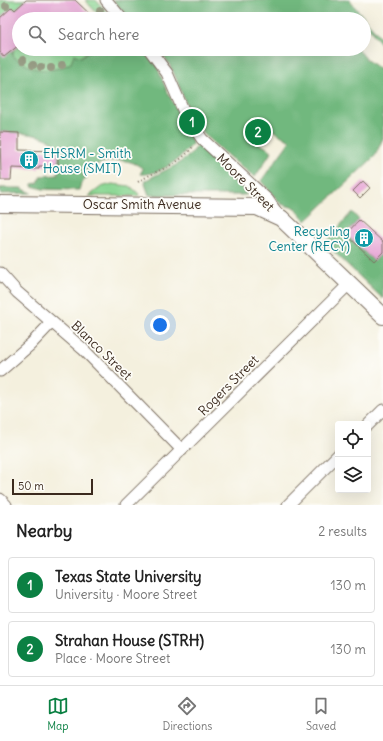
<!DOCTYPE html>
<html lang="en">
<head>
<meta charset="utf-8">
<style>
	:root { --surface:#fff; --page:#f2f2f2; --text:#222; --muted:#767676; --line:#e0e0e0; --accent:#0b8043 }
	body { margin:0; font-family:Delius,sans-serif; background:var(--page); color:var(--text) }
	.controls { position:absolute; right:12px; bottom:12px; display:grid; overflow:hidden; border-radius:4px; box-shadow:0 4px 16px #0002 }
	.controls button { width:36px; height:36px; display:grid; place-items:center; padding:0; border:0; border-bottom:1px solid var(--line); background:var(--surface); color:var(--text); font:20px sans-serif }
	.scale { position:absolute; left:12px; bottom:10px; width:81px; box-sizing:border-box; padding-left:4px; border:2px solid #3b2a1e; border-top:0; font-size:11px; line-height:14px; white-space:nowrap; color:#3b2a1e; -webkit-text-stroke:3px #fdfcf7; paint-order:stroke }
	.you { position:absolute; left:160px; top:325px; width:14px; height:14px; margin:-10px; border:3px solid #fff; border-radius:50%; background:#1a73e8; box-shadow:0 0 0 6px #1a73e833 }
	.badge { display:grid; place-items:center; width:26px; height:26px; border-radius:50%; background:var(--accent); color:#fff; font-size:13px; font-weight:700 }
	.pin { position:absolute; translate:-50% -50%; border:2px solid #fff; box-shadow:0 1px 4px #0006 }
	.list { margin:0; padding:0; list-style:none }
	h2 { display:flex; justify-content:space-between; align-items:center; height:52px; margin:0; padding:0 16px; font-size:17px }
	h2 small { font-size:13px; font-weight:400; color:var(--muted) }
	.list li { display:grid; grid-template-columns:26px 1fr auto; gap:12px; align-items:center; box-sizing:border-box; height:56px; margin:0 8px 8px; padding:0 8px; border:1px solid var(--line); border-radius:4px }
	.list b { display:block; font-size:15px; white-space:nowrap }
	.list p { margin:0; font-size:13px; white-space:nowrap; color:var(--muted) }
	.list em { font-size:13px; font-style:normal; color:var(--muted) }
	.icon { flex:none; width:22px; height:22px; fill:none; stroke:currentColor; stroke-width:2; stroke-linecap:round; stroke-linejoin:round }
	.map { position:relative; flex:none; width:383px; height:505px; overflow:hidden }
	.search { position:absolute; background:var(--surface); box-shadow:0 4px 16px #0002; left:12px; right:12px; top:12px; height:44px; display:flex; align-items:center; gap:10px; box-sizing:border-box; padding:0 14px; border-radius:22px; color:var(--muted); font-size:15px }
	.sheet { height:180px; background:var(--surface) }
	nav { display:flex; justify-content:space-around; align-items:center; box-sizing:border-box; height:56px; border-top:1px solid var(--line); background:var(--surface); font-size:11px; color:var(--muted) }
	nav a { display:grid; justify-items:center; gap:2px }
	nav .on { color:var(--accent) }
	.map>svg:first-child { display:block }
	.green { fill:#8cd794; stroke:#648059 }
	.forest { fill:#71b87e; stroke:#56714e }
	.building { fill:#e7a6d6 }
	.lines { fill:none; stroke-linecap:round; stroke-linejoin:round }
	.street-casing { stroke:#7c6f61; stroke-width:13 }
	.secondary-casing { stroke:#7c6f61; stroke-width:18 }
	.path { stroke:#7c6f61; stroke-width:2; stroke-dasharray:1 3; stroke-linecap:butt }
	.street { stroke:#fff; stroke-width:11 }
	.secondary { stroke:#fff; stroke-width:16 }
	.tree { fill:#9ba088 }
	.labels { text-anchor:middle; stroke-width:3.5; stroke-linejoin:round; paint-order:stroke }
	.culture-label { font-size:13px; fill:#0d838f; stroke:#fdfcf7; text-anchor:start }
	.street-label { font-size:13px; fill:#3b2a1e; stroke:#fdfcf7 }
</style>
</head>
<body>
<div class="map">
<svg width="383" height="505" viewBox="0 0 383 505">
	<rect width="100%" height="100%" fill="#fdfcf7"/>
	<filter id="ink" filterUnits="userSpaceOnUse"><feTurbulence type="fractalNoise" baseFrequency=".025" numOctaves="2"/><feDisplacementMap in="SourceGraphic" scale="8" xChannelSelector="R" yChannelSelector="G"/><feConvolveMatrix kernelMatrix="1 2 1 2 8 2 1 2 1" color-interpolation-filters="sRGB"/></filter>
	<filter id="wash" filterUnits="userSpaceOnUse"><feTurbulence type="fractalNoise" baseFrequency=".012" numOctaves="4" result="noise"/><feDisplacementMap in="SourceGraphic" scale="16" xChannelSelector="R" yChannelSelector="G"/><feGaussianBlur stdDeviation="0.9" result="paint"/><feColorMatrix in="noise" values="0 0 0 0 0 0 0 0 0 0 0 0 0 0 0 0 0 1.4 0 .05"/><feComposite in="paint" operator="in"/></filter>
	<g filter="url(#wash)">
		<rect width="100%" height="100%" fill="#f4f0de"/>
		<!-- green -->
		<path class="green" d="M 0,0 L 26,0 L 15,10 L 12,7 L 0,18 Z
			M 85,0 L 96,0 L 113,19 L 102,19 Z
			M 19,45 L 19,49 L 84,49 L 87,52 L 80,57 L 74,58 L 71,63 C 49,74 33,72 13,56 L 13,51 Z
			M 112,184 L 130,186 L 139,194 L 138,196 L 89,196 L 101,187 Z"/>
		<!-- forest -->
		<path class="forest" d="M 113,0 L 349,0 L 383,40 L 383,46 L 373,34 L 373,32 L 367,26 L 364,27 L 364,19 L 130,19 Z
			M 92,49 L 140,49 L 156,64 L 166,89 L 191,137 L 192,144 C 181,159 159,176 140,174 L 143,169 C 127,154 96,160 82,175 L 87,178 L 81,183 L 79,190 L 43,189 L 32,186 L 32,184 L 38,183 L 41,176 L 58,175 C 58,167 60,157 58,150 C 53,132 14,133 0,132 L 0,52 L 13,51 L 13,56 C 33,72 49,74 71,63 L 74,54 L 81,57 Z
			M 157,49 L 358,49 L 367,60 L 383,72 L 383,138 L 375,156 L 306,221 L 295,208 L 281,204 L 261,181 L 290,141 L 258,121 L 248,137 L 272,151 L 255,177 C 233,160 205,140 191,115 C 180,94 176,66 157,49 Z
			M 198,145 L 240,186 L 247,195 L 149,195 L 145,184 L 146,180 L 176,165 L 190,155 Z
			M 0,188 L 21,188 L 32,193 L 1,194 Z
			M 352,212 L 359,220 L 346,234 L 374,261 L 383,252 L 383,299 L 325,243 Z"/>
		<g id="blocks">
			<!-- building -->
			<path class="building" d="M 26,0 L 75,0 L 95,19 L 19,19 L 19,45 L 4,57 L 0,52 L 0,18 L 12,7 L 15,10 Z
				M 258,120 L 268,126 L 258,143 L 248,137 Z
				M 0,132 L 19,133 L 19,150 L 58,151 L 58,166 L 39,166 L 39,169 L 12,168 L 11,180 L 1,180 Z
				M 363,181 L 370,188 L 360,198 L 353,191 Z
				M 359,220 L 383,242 L 383,252 L 374,261 L 346,234 Z"/>
		</g>
	</g>
	<g filter="url(#ink)">
		<use href="#blocks" fill-opacity="0" stroke="#7c6f61" stroke-width="1"/>
		<g class="lines">
			<!-- street casing -->
			<g class="street-casing">
				<path id="street" d="M 106,0 L 122,19
					M 149,49 L 167,73 L 184,112 L 202,139 L 268,200 L 279,216
					M 0,273 L 17,292 L 83,349 L 182,450
					M 0,371 L 31,344 L 52,322
					M 368,425 L 383,410
					M 0,499 L 6,505
					M 126,505 L 349,284
					M 288,505 L 338,455"/>
			</g>
			<!-- secondary casing -->
			<g class="secondary-casing">
				<path id="secondary" d="M 0,204 L 257,207 L 281,218 L 383,316"/>
			</g>
			<!-- path -->
			<path class="path" d="M 81,53 L 86,49
				M 138,182 C 157,169 180,166 194,145"/>
			<!-- street -->
			<use href="#street" class="street"/>
			<!-- secondary -->
			<use href="#secondary" class="secondary"/>
		</g>
		<!-- trees -->
		<g class="tree">
			<circle cx="6" cy="6" r="4"/>
			<circle cx="100" cy="11" r="4"/>
			<circle cx="23" cy="60" r="4"/>
			<circle cx="33" cy="65" r="4"/>
			<circle cx="62" cy="65" r="4"/>
			<circle cx="41" cy="67" r="4"/>
			<circle cx="51" cy="68" r="4"/>
		</g>
	</g>
	<!-- icons -->
	<defs>
		<g id="building-disc" transform="scale(1)"><circle r="9.5" fill="#0f9aa8" stroke="#fdfcf7"/><path d="M-4-6H4V6H1V3H-1V6H-4ZM-2.5-4.3h1.7v1.8h-1.7ZM.8-4.3h1.7v1.8H.8ZM-2.5-1h1.7V.8h-1.7ZM.8-1h1.7V.8H.8Z" fill="#fff"/></g>
	</defs>
	<g fill-rule="evenodd">
		<use href="#building-disc" x="29" y="160"/>
		<use href="#building-disc" x="364" y="238"/>
	</g>
	<g class="labels">
		<!-- culture labels -->
		<g class="culture-label">
			<text x="43" y="158">EHSRM - Smith<tspan x="43" dy="15">House (SMIT)</tspan></text>
			<text x="350" y="236" text-anchor="end">Recycling<tspan x="350" dy="15">Center (RECY)</tspan></text>
		</g>
		<!-- street labels -->
		<g class="street-label">
			<text transform="translate(246 182) rotate(45)" y="5">Moore Street</text>
			<text x="142" y="209">Oscar Smith Avenue</text>
			<text transform="translate(102 350) rotate(44)" y="5">Blanco Street</text>
			<text transform="translate(228 385) rotate(-45)" y="5">Rogers Street</text>
		</g>
	</g>
</svg>
<div class="controls">
<button><svg class="icon" aria-label="locate" viewBox="0 0 24 24"><circle cx="12" cy="12" r="6"/><path d="M12 2v4M12 18v4M2 12h4M18 12h4"/></svg></button>
<button><svg class="icon" aria-label="layers" viewBox="0 0 24 24"><path d="M12 4l9 5-9 5-9-5zM3 14l9 5 9-5"/></svg></button>
</div>
<div class="scale">50 m</div>
<div class="you"></div>
<div class="pin badge" style="left:192px;top:122px">1</div>
<div class="pin badge" style="left:258px;top:132px">2</div>
<div class="search"><svg class="icon" aria-label="search" viewBox="0 0 24 24"><circle cx="10" cy="10" r="6"/><path d="M15 15l6 6"/></svg>Search here</div>
</div>
<section class="sheet">
<h2>Nearby<small>2 results</small></h2>
<ul class="list">
<li><span class="badge">1</span><div><b>Texas State University</b><p>University · Moore Street</p></div><em>130 m</em></li>
<li><span class="badge">2</span><div><b>Strahan House (STRH)</b><p>Place · Moore Street</p></div><em>130 m</em></li>
</ul>
</section>
<nav>
<a class="on"><svg class="icon" aria-label="map" viewBox="0 0 24 24"><path d="M3 6l6-2 6 2 6-2v14l-6 2-6-2-6 2zM9 4v14M15 6v14"/></svg>Map</a>
<a><svg class="icon" aria-label="directions" viewBox="0 0 24 24"><path d="M12 3l9 9-9 9-9-9zM9 14v-3h6M13 9l2 2-2 2"/></svg>Directions</a>
<a><svg class="icon" aria-label="saved" viewBox="0 0 24 24"><path d="M7 4h10v16l-5-4-5 4z"/></svg>Saved</a>
</nav>
</body>
</html>
